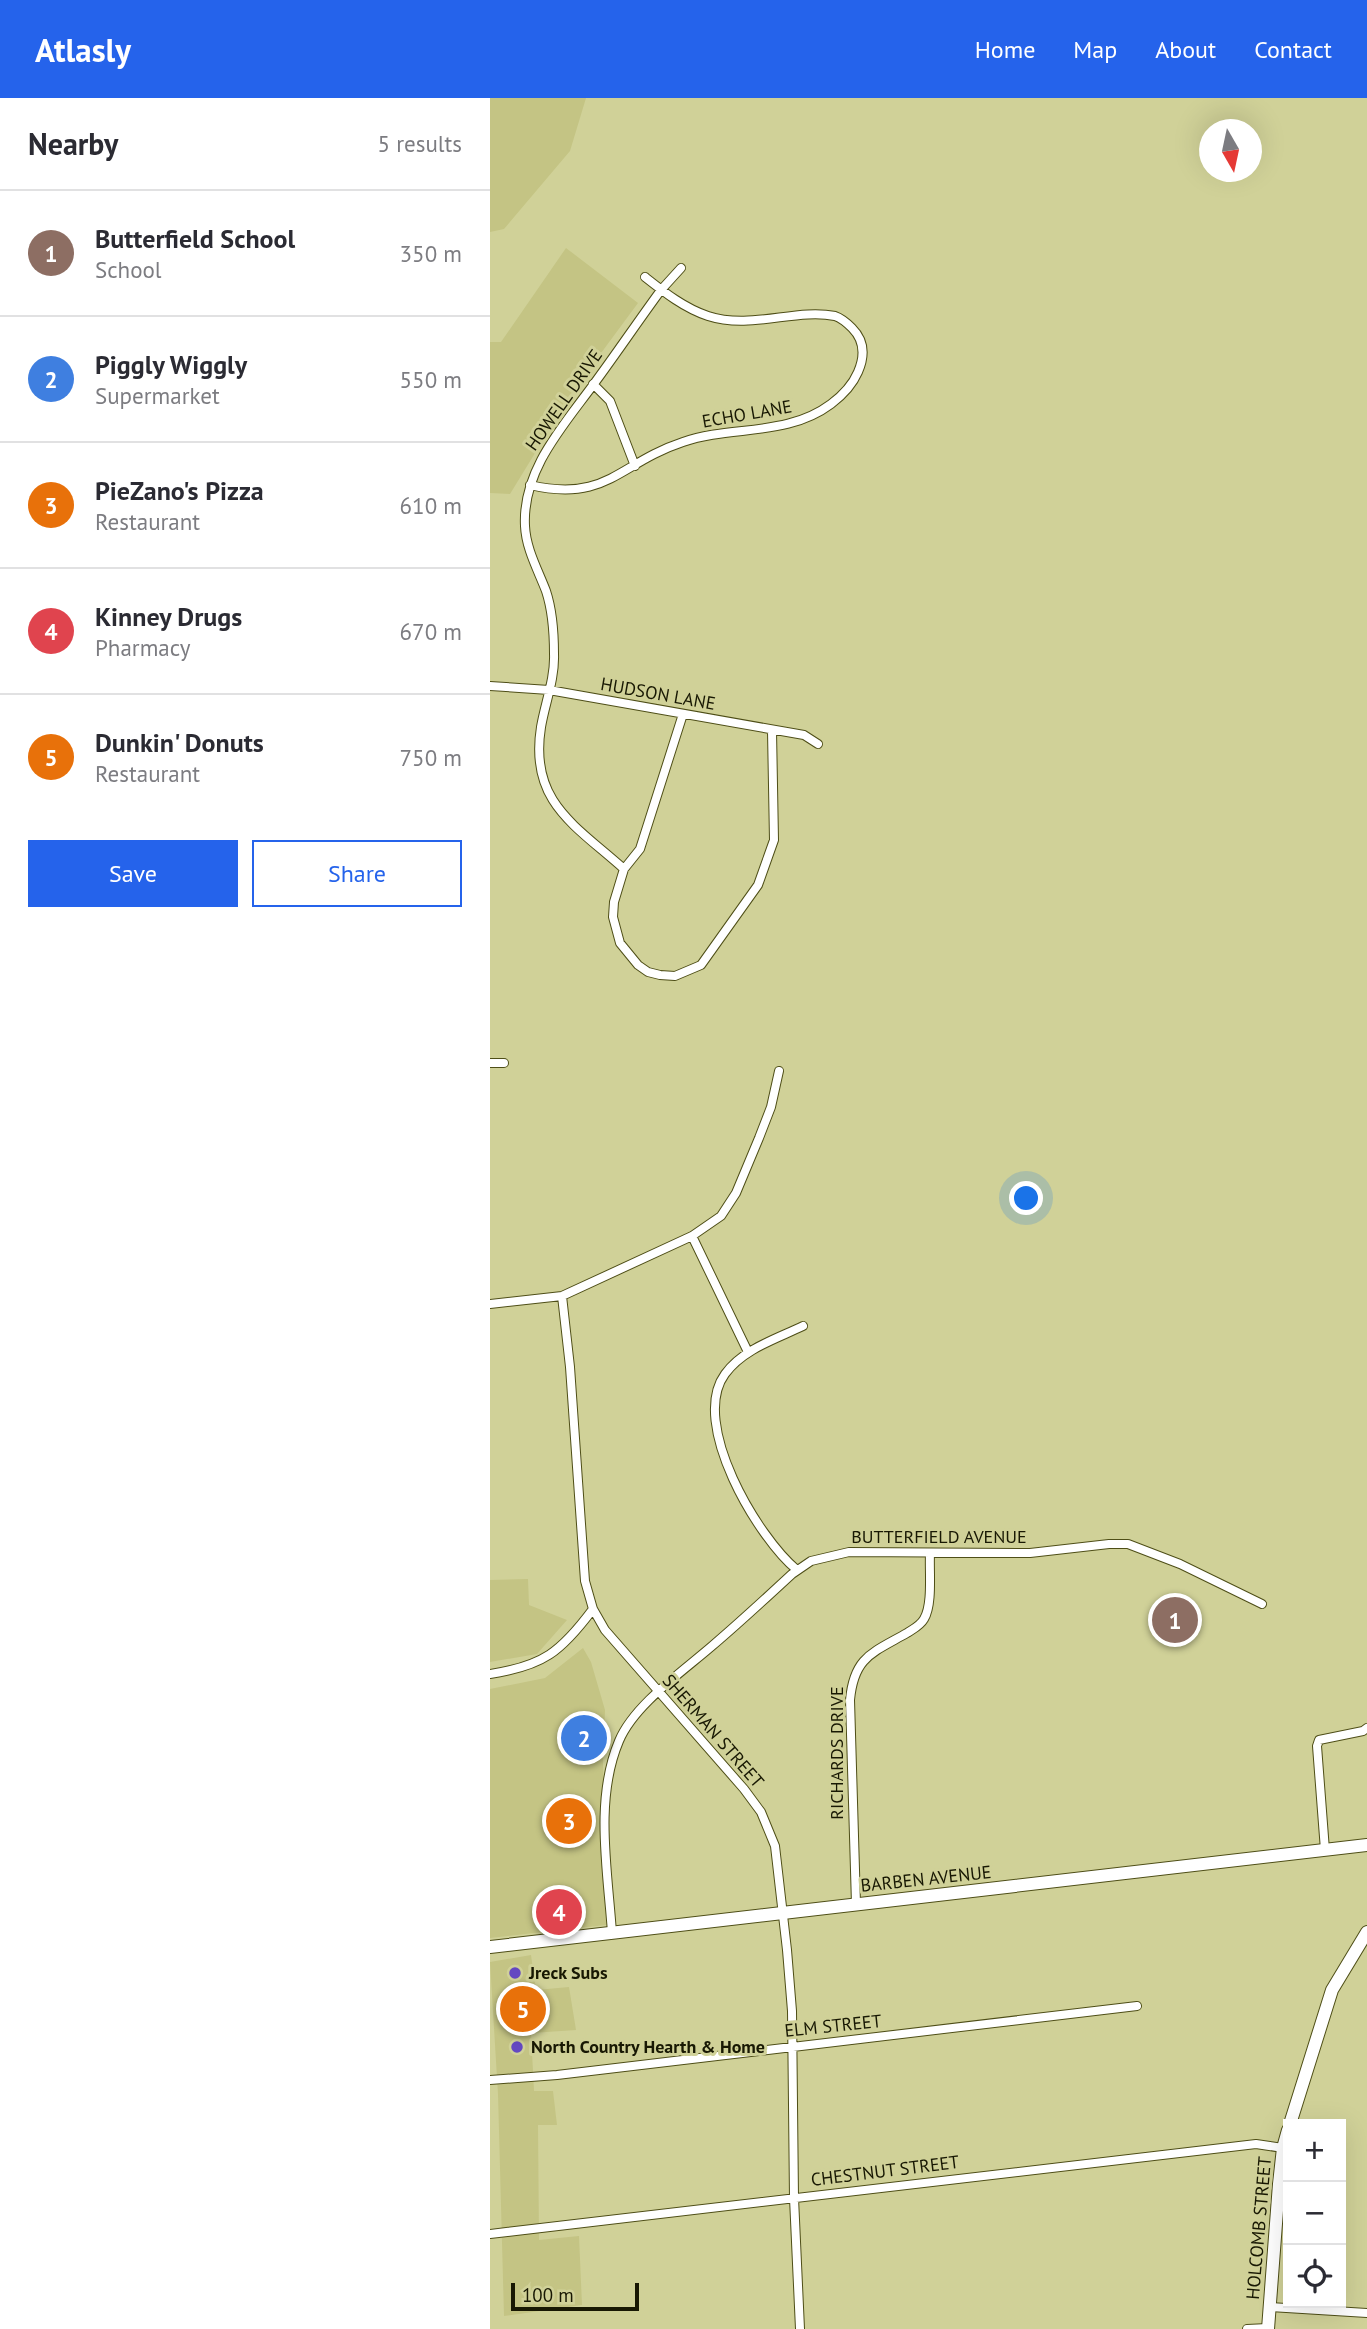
<!DOCTYPE html>
<html lang="en">
<head>
<meta charset="utf-8">
<style>
	:root { --surface:#fff; --page:#f2f2f3; --text:#2b2b33; --muted:#7c7c81; --line:#e1e1e2; --accent:#2563eb }
	body { margin:0; font-family:"PT Sans",sans-serif; background:var(--page); color:var(--text) }
	.controls { position:absolute; right:21px; bottom:21px; display:grid; overflow:hidden; border-radius:0px; box-shadow:0 7px 28px #0002 }
	.controls button { width:63px; height:63px; display:grid; place-items:center; padding:0; border:0; border-bottom:2px solid var(--line); background:var(--surface); color:var(--text); font:35px sans-serif }
	.compass { position:absolute; left:709px; top:21px; width:63px; height:63px; border-radius:50%; background:var(--surface); box-shadow:0 7px 28px #0002; rotate:171deg }
	.scale { position:absolute; left:21px; bottom:18px; width:128px; box-sizing:border-box; padding-left:7px; border:4px solid #181803; border-top:0; font-size:19px; line-height:24px; white-space:nowrap; color:#181803; -webkit-text-stroke:5px #d0d198; paint-order:stroke }
	.you { position:absolute; left:537px; top:1101px; width:24px; height:24px; margin:-18px; border:5px solid #fff; border-radius:50%; background:#1a73e8; box-shadow:0 0 0 10px #1a73e833 }
	.badge { display:grid; place-items:center; width:46px; height:46px; border-radius:50%; background:var(--accent); color:#fff; font-size:23px; font-weight:700 }
	.pin { position:absolute; translate:-50% -50%; border:4px solid #fff; box-shadow:0 2px 7px #0006 }
	.list { margin:0; padding:0; list-style:none }
	h2 { display:flex; justify-content:space-between; align-items:center; height:91px; margin:0; padding:0 28px; font-size:30px }
	h2 small { font-size:23px; font-weight:400; color:var(--muted) }
	.list li { display:grid; grid-template-columns:46px 1fr auto; gap:21px; align-items:center; box-sizing:border-box; height:126px; padding:0 28px; border-top:2px solid var(--line) }
	.list b { display:block; font-size:26px; white-space:nowrap }
	.list p { margin:0; font-size:23px; white-space:nowrap; color:var(--muted) }
	.list em { font-size:23px; font-style:normal; color:var(--muted) }
	.actions { display:flex; gap:14px; padding:21px 28px }
	.actions a { flex:1; padding:16px 0; border:2px solid var(--accent); border-radius:0px; text-align:center; font-size:24px; color:var(--accent) }
	.actions .main { background:var(--accent); color:#fff }
	.icon { flex:none; width:38px; height:38px; fill:none; stroke:currentColor; stroke-width:2; stroke-linecap:round; stroke-linejoin:round }
	.map { position:relative; flex:none; width:877px; height:2231px; overflow:hidden }
	header { display:flex; align-items:center; gap:42px; box-sizing:border-box; height:98px; padding:0 35px; background:var(--accent); color:#fff }
	header strong { font-size:33px }
	nav { display:flex; gap:38px; margin-inline-start:auto; font-size:24px }
	main { display:flex }
	aside { flex:1; background:var(--surface) }
	.map>svg:first-child { display:block }
	.built { fill:#c4c484 }
	.lines { fill:none; stroke-linecap:round; stroke-linejoin:round }
	.street-casing { stroke:#4e4e17; stroke-width:10 }
	.secondary-casing { stroke:#4e4e17; stroke-width:14 }
	.street { stroke:#fff; stroke-width:8 }
	.secondary { stroke:#fff; stroke-width:12 }
	.poi-dot { fill:#6448c1; stroke:#d0d198; stroke-width:2.5 }
	.labels { text-anchor:middle; stroke-width:6; stroke-linejoin:round; paint-order:stroke }
	.street-label { font-size:18px; fill:#181803; stroke:#d0d198 }
	.poi-label { font-size:18px; font-weight:bold; fill:#181803; stroke:#d0d198; text-anchor:start }
</style>
</head>
<body>
<header>
<strong>Atlasly</strong>
<nav><a>Home</a><a>Map</a><a>About</a><a>Contact</a></nav>
</header>
<main>
<aside>
<h2>Nearby<small>5 results</small></h2>
<ul class="list">
<li><span class="badge" style="background:#8d6e63">1</span><div><b>Butterfield School</b><p>School</p></div><em>350 m</em></li>
<li><span class="badge" style="background:#3f7fe0">2</span><div><b>Piggly Wiggly</b><p>Supermarket</p></div><em>550 m</em></li>
<li><span class="badge" style="background:#e8710a">3</span><div><b>PieZano's Pizza</b><p>Restaurant</p></div><em>610 m</em></li>
<li><span class="badge" style="background:#e0444e">4</span><div><b>Kinney Drugs</b><p>Pharmacy</p></div><em>670 m</em></li>
<li><span class="badge" style="background:#e8710a">5</span><div><b>Dunkin' Donuts</b><p>Restaurant</p></div><em>750 m</em></li>
</ul>
<div class="actions"><a class="main">Save</a><a>Share</a></div>
</aside>
<div class="map">
<svg width="877" height="2231" viewBox="0 0 877 2231">
	<rect width="100%" height="100%" fill="#d0d198"/>
	<!-- built -->
	<path class="built" d="M 0,0 L 96,0 L 80,53 L 14,131 L 0,134 Z
		M 76,150 L 148,205 L 83,293 L 20,396 L 0,395 L 0,244 L 11,244 Z
		M 38,1481 L 39,1507 L 77,1522 L 47,1556 L 0,1564 L 0,1482 Z
		M 93,1550 L 101,1564 L 115,1612 L 113,1665 L 116,1827 L 0,1840 L 0,1591 L 55,1580 Z
		M 41,1857 L 46,1892 L 79,1889 L 86,1932 L 41,1935 L 44,1993 L 63,1993 L 67,2027 L 48,2027 L 49,2142 L 89,2138 L 92,2207 L 14,2218 L 8,1996 L 0,1864 Z"/>
	<g class="lines">
		<!-- street casing -->
		<g class="street-casing">
			<path id="street" d="M 103,286 L 120,303 L 145,368
				M 40,387 C 117,405 129,365 193,344 C 242,327 297,339 341,306 C 353,297 362,288 368,274 C 375,258 375,243 362,230 C 358,226 351,220 345,218 C 306,210 261,232 218,218 C 194,210 174,194 155,179
				M 0,588 L 59,592 L 314,637 L 328,646
				M 193,616 L 150,751 L 134,771 L 124,804 L 123,819 L 130,845 L 148,867 L 158,874 L 170,877 L 185,878 L 211,867 L 268,787 L 284,742 L 282,633
				M 134,771 C 85,727 39,704 51,629 C 55,605 65,581 64,556 C 64,535 63,514 56,493 C 48,472 36,451 35,428 C 32,371 75,326 106,283 C 128,253 149,222 171,192 L 191,170
				M 0,965 L 14,965
				M 202,1138 L 258,1254
				M 72,1198 L 80,1269 L 95,1483 L 103,1511 L 115,1532 L 254,1691 L 271,1714 L 285,1748 L 297,1852 L 302,1913 L 304,2100 L 310,2231
				M 0,1206 L 72,1198 L 202,1138 L 231,1118 L 246,1095 L 269,1040 L 281,1009 L 289,973
				M 307,1472 C 268,1440 199,1325 235,1276 C 253,1251 286,1241 313,1228
				M 0,1576 C 53,1568 71,1554 103,1511
				M 835,1752 L 827,1648 L 829,1642 L 873,1633 L 877,1630
				M 366,1806 L 360,1602 C 364,1559 382,1555 417,1535 C 423,1531 430,1528 434,1521 C 443,1506 439,1473 440,1456
				M 122,1835 C 118,1774 104,1702 129,1643 C 144,1607 192,1574 222,1548 C 249,1525 275,1501 302,1476 L 321,1463 L 359,1454 L 540,1455 L 619,1446 L 638,1446 L 690,1466 L 772,1506
				M 0,1982 L 67,1977 L 647,1908
				M 0,2136 L 766,2046 L 793,2050
				M 780,2209 L 877,2215
				M 757,2231 L 778,2230"/>
		</g>
		<!-- secondary casing -->
		<g class="secondary-casing">
			<path id="secondary" d="M 0,1849 L 877,1747
				M 800,2026 L 842,1892 L 877,1834
				M 778,2231 L 789,2086 L 793,2050 L 798,2032"/>
		</g>
		<!-- street -->
		<use href="#street" class="street"/>
		<!-- secondary -->
		<use href="#secondary" class="secondary"/>
	</g>
	<!-- markers -->
	<g class="poi-dot">
		<circle cx="25" cy="1875" r="7"/>
		<circle cx="27" cy="1949" r="7"/>
	</g>
	<g class="labels">
		<!-- street labels -->
		<g class="street-label">
			<text transform="translate(74 302) rotate(-55)" y="6">HOWELL DRIVE</text>
			<text transform="translate(257 316) rotate(-10)" y="6">ECHO LANE</text>
			<text transform="translate(168 596) rotate(10)" y="6">HUDSON LANE</text>
			<text x="449" y="1445">BUTTERFIELD AVENUE</text>
			<text transform="translate(223 1633) rotate(49)" y="6">SHERMAN STREET</text>
			<text transform="translate(347 1655) rotate(-90)" y="6">RICHARDS DRIVE</text>
			<text transform="translate(436 1781) rotate(-6)" y="6">BARBEN AVENUE</text>
			<text transform="translate(343 1928) rotate(-6)" y="6">ELM STREET</text>
			<text transform="translate(395 2073) rotate(-7)" y="6">CHESTNUT STREET</text>
			<text transform="translate(769 2130) rotate(-85)" y="6">HOLCOMB STREET</text>
		</g>
		<!-- poi labels -->
		<g class="poi-label">
			<text x="39" y="1881">Jreck Subs</text>
			<text x="41" y="1955">North Country Hearth &amp; Home</text>
		</g>
	</g>
</svg>
<div class="controls">
<button>+</button>
<button>−</button>
<button><svg class="icon" aria-label="locate" viewBox="0 0 24 24"><circle cx="12" cy="12" r="6"/><path d="M12 2v4M12 18v4M2 12h4M18 12h4"/></svg></button>
</div>
<svg class="compass" viewBox="-18 -18 36 36"><path d="M0-13l5 13h-10z" fill="#e53935"/><path d="M0 13l5-13h-10z" fill="#7c7c81"/></svg>
<div class="scale">100 m</div>
<div class="you"></div>
<div class="pin badge" style="left:685px;top:1522px;background:#8d6e63">1</div>
<div class="pin badge" style="left:94px;top:1640px;background:#3f7fe0">2</div>
<div class="pin badge" style="left:79px;top:1723px;background:#e8710a">3</div>
<div class="pin badge" style="left:69px;top:1814px;background:#e0444e">4</div>
<div class="pin badge" style="left:33px;top:1911px;background:#e8710a">5</div>
</div>
</main>
</body>
</html>
